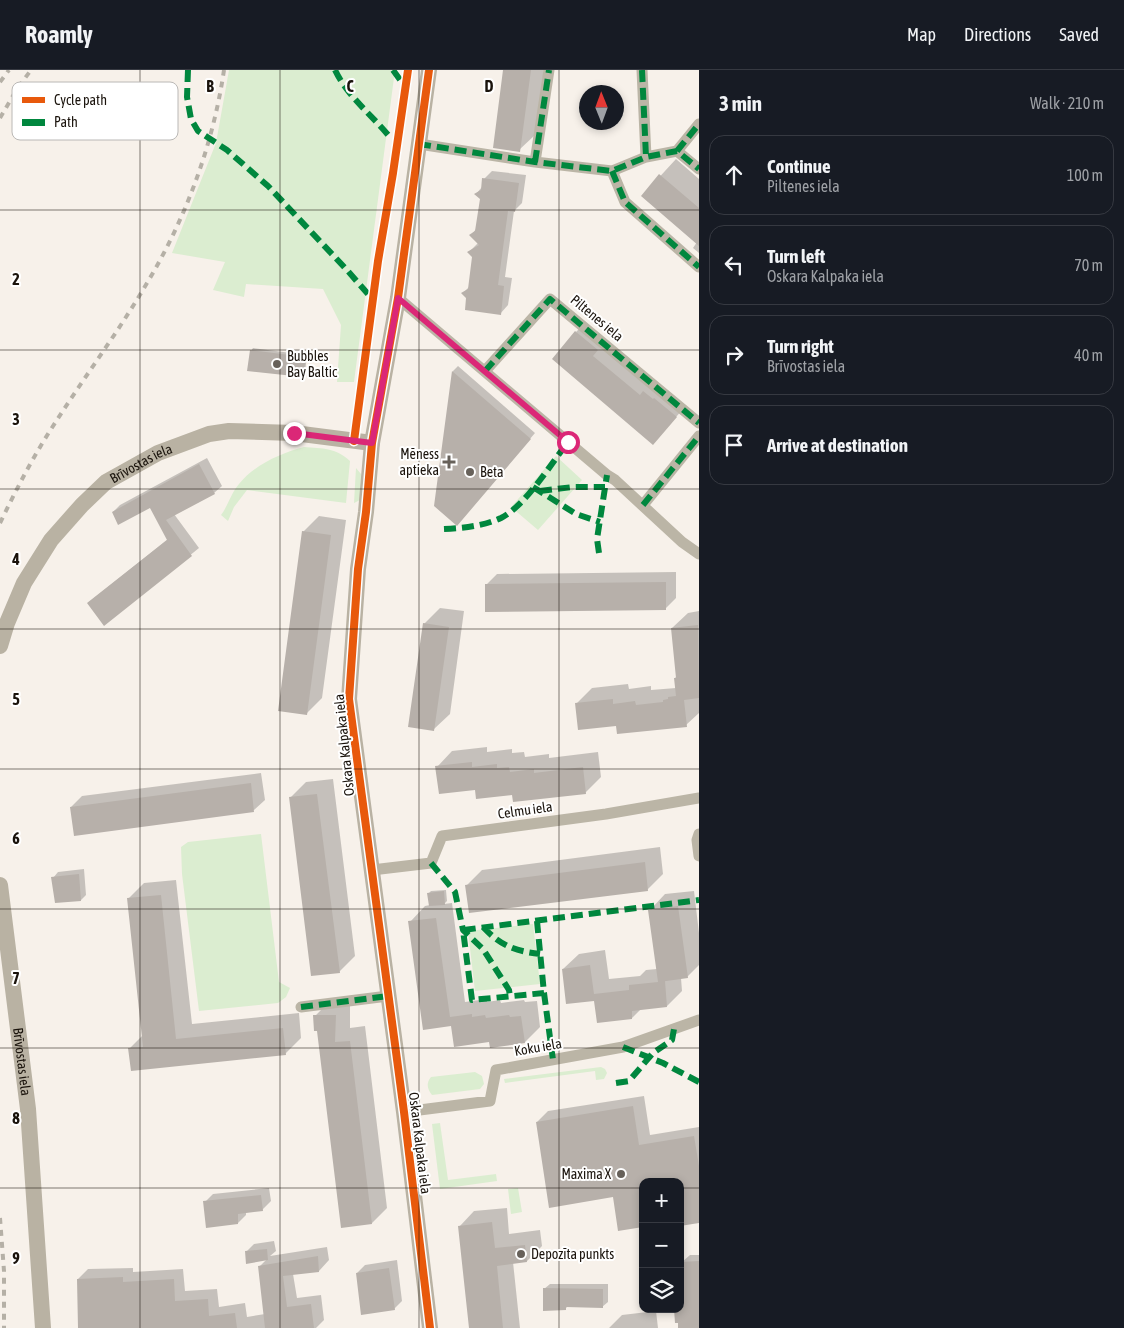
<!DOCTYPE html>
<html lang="en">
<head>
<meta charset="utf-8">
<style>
	:root { --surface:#171b24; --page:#20242c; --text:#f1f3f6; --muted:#9ea1a6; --line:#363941 }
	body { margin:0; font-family:"Asap Condensed",sans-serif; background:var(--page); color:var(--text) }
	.controls { position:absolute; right:15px; bottom:15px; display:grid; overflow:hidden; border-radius:10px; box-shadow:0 2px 8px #0003 }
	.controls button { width:45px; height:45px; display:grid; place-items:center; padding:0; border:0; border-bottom:1px solid var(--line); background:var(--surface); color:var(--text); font:25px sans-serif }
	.compass { position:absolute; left:579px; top:15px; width:45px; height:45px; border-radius:50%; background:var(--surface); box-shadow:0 2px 8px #0003; rotate:359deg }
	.stop { position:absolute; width:15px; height:15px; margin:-11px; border:4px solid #db2777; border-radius:50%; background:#fff }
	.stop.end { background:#db2777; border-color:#fff; box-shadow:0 1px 5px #0008 }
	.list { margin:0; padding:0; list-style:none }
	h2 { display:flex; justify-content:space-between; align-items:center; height:65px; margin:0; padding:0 20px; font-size:21px }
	h2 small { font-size:16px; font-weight:400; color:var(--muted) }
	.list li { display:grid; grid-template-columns:32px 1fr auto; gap:15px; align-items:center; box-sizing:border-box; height:80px; margin:0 10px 10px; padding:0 10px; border:1px solid var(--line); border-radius:15px }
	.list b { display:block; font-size:19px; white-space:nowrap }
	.list p { margin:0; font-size:16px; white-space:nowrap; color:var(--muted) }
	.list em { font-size:16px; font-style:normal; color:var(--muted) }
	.icon { flex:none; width:28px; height:28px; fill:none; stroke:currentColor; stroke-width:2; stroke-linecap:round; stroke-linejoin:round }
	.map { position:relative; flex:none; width:699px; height:1258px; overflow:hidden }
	header { display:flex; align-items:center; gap:30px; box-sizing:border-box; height:70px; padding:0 25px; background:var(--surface); border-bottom:1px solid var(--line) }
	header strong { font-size:24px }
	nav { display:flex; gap:28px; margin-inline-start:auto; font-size:18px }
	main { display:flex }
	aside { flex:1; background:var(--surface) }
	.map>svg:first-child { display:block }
	.green { fill:#dbedd0 }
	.shadow { fill:#0003 }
	.building { fill:#b7b0aa }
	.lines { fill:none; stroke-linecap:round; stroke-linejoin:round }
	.street { stroke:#bbb5a6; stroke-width:11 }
	.secondary { stroke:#b9b2a3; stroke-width:16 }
	.rail { stroke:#b5b0a6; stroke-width:4; stroke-dasharray:6 6; stroke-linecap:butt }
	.quiet { stroke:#00873e; stroke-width:6; stroke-dasharray:12 6; stroke-linecap:butt }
	.cycleway-casing { stroke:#fff; stroke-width:11 }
	.cycleway { stroke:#e8590c; stroke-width:8 }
	.route { stroke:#db2777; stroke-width:6 }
	.grid { fill:none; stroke:#1a130c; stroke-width:1; stroke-opacity:0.55 }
	.poi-dot { fill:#67615a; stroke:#fff; stroke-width:2 }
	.labels { text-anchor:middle; stroke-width:4; stroke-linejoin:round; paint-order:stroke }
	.street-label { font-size:14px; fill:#1a130c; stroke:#fff }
	.poi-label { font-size:14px; fill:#1a130c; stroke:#fff; text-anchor:start }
	.key { fill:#fff; stroke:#bab8b6; stroke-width:1 }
	.key-label { font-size:14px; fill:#1a130c }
	.grid-label { font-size:16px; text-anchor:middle; font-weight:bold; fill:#1a130c; stroke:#fff; stroke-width:4; stroke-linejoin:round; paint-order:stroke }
</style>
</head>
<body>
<header>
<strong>Roamly</strong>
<nav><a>Map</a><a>Directions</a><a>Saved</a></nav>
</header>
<main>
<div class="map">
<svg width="699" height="1258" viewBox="0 0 699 1258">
	<rect width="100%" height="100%" fill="#f7f1ea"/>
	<!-- green -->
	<path class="green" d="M 229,0 L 395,0 L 354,312 L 337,312 L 341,255 L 323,219 L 246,214 L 244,227 L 213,220 L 225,192 L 172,183 L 216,73 Z
		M 304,377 C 323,379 335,377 350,391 L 346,433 L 247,420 L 234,437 L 228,451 L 221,445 C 228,436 231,423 239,414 C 254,395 281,383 304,377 Z
		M 556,386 L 582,410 L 538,460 L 511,437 Z
		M 356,398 L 361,404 L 360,430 L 354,433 Z
		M 261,764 L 279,912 L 290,918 L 286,927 L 278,933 L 199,941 L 182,804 L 181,777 L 188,772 Z
		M 533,854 L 540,914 L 475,921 L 468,861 Z
		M 601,997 L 605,999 L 607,1003 L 604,1009 L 596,1010 L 595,1001 L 505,1013 L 504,1009 Z
		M 475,1002 L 482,1006 L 484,1014 L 480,1019 L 432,1025 C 427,1019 426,1013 431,1007 Z
		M 440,1053 L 448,1110 L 496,1104 L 497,1111 L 440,1119 L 432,1054 Z
		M 518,1118 L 522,1142 L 511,1144 L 508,1119 Z"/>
	<!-- shadow -->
	<path class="shadow" d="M 505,0 L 544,0 L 535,65 L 519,80 Z
		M 676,89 L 699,109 L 699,183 L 693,178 L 697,172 L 642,126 Z
		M 492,101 L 526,105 L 522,133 L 514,141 L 505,207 L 512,208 L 508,235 L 500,244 L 468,228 L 463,223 L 469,217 L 473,186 L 469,182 L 478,173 L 471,165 L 477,158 L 481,128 L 476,124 L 482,117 L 484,109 Z
		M 584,254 L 684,338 L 653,373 L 576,262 Z
		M 253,278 L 307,285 L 305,303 L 303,306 L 251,281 Z
		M 458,296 L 535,363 L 462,449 L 435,435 L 453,301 Z
		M 207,388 L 222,416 L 214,423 L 174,444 L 199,478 L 104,555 L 88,533 L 168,469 L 150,437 L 113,442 L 120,435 Z
		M 319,446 L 346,450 L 322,628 L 306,644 L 303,462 Z
		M 676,502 L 676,528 L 665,539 L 486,515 L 497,504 Z
		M 440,538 L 464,541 L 450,644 L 434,659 L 424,554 Z
		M 699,541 L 699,643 L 686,655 L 617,654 L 577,633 L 592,618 L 628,614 L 629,619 L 651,616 L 651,620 L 676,618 L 675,608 L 677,606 L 672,558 L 688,543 Z
		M 487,677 L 487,682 L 512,679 L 512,683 L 524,682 L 525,687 L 549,684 L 549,688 L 598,682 L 601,707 L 585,723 L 513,724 L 476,719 L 437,697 L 452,681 Z
		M 261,703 L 265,730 L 254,740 L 75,764 L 71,737 L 82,726 Z
		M 333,709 L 355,886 L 339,902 L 290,728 L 306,712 Z
		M 660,777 L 663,804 L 647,820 L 467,815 L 482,800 Z
		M 84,799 L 86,825 L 81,830 L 53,808 L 58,802 Z
		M 176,810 L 192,954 L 299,943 L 301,968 L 285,984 L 130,978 L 143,965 L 128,829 L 144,813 Z
		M 446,820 L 447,831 L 444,834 L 452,833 L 465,932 L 487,929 L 487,932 L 500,930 L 501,933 L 524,930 L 525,932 L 537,931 L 540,957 L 525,972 L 490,971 L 452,954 L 410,852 L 425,836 L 430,835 L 429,823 L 431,821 Z
		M 694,821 L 699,863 L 699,895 L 687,907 L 681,908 L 682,921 L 667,936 L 641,939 L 632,948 L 595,929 L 563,899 L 579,884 L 605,880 L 609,909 L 640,906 L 646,900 L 657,899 L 650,840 L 665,824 Z
		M 350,930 L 350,958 L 365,956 L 387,1138 L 372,1153 L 342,1157 L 319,960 L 315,946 L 330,931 Z
		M 644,1026 L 650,1065 L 699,1057 L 699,1152 L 680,1112 L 643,1112 L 642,1161 L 641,1156 L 614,1126 L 537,1052 L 548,1041 Z
		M 269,1118 L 271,1131 L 262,1140 L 246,1142 L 246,1145 L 238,1153 L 205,1132 L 213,1124 Z
		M 507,1138 L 509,1164 L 540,1160 L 542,1176 L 527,1191 L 513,1192 L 520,1258 L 470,1258 L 459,1157 L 474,1141 Z
		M 274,1171 L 276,1181 L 270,1186 L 327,1177 L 329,1190 L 319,1201 L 293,1204 L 297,1228 L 321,1225 L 324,1250 L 316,1258 L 80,1258 L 78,1209 L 88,1199 L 133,1198 L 133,1202 L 183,1199 L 185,1221 L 217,1219 L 219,1237 L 245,1233 L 247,1247 L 265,1244 L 260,1196 L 267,1189 L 246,1182 L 254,1174 Z
		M 690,1185 L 699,1185 L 699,1258 L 679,1258 L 676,1240 L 673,1239 L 680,1239 L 680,1201 L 683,1201 L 682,1192 Z
		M 397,1190 L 402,1231 L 394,1239 L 357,1203 L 365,1195 Z
		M 550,1214 L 608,1214 L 608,1232 L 602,1237 L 568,1236 L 565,1239 L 544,1219 Z
		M 656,1241 L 658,1258 L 609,1258 L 622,1245 Z"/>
	<!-- building -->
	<path class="building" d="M 503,0 L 531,0 L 520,82 L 493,78 Z
		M 659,104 L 699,138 L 699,176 L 641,126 Z
		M 482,108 L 519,113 L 515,142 L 508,141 L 498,215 L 504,216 L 501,245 L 465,240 L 466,228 L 461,223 L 468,219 L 472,187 L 467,182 L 479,175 L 469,165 L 475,161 L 480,129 L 474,124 L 481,120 Z
		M 575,261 L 598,280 L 593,286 L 640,325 L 643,321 L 653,329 L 654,328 L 677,347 L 653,375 L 552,289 Z
		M 250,280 L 306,287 L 303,307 L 247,301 Z
		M 452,301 L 531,369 L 457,456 L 434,436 Z
		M 199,394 L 215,424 L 166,450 L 192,486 L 104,556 L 87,533 L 167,470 L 150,438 L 118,455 L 112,442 Z
		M 302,461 L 331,465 L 307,645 L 278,641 Z
		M 666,512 L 666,540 L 485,542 L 485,514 Z
		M 423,553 L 449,557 L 434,661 L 408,657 Z
		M 698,555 L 699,628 L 684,630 L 687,657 L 617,664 L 616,656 L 578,660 L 575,633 L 613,629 L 613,634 L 635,631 L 636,635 L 663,632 L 663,630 L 668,629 L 668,627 L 676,626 L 674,608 L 676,608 L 671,558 Z
		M 472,692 L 472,697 L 497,694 L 497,698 L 509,697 L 510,702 L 534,699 L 534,703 L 583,697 L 586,724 L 513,732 L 512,725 L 476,729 L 475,720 L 439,724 L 435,696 Z
		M 251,713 L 254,742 L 74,766 L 70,737 Z
		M 317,724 L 340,903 L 311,906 L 289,727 Z
		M 645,792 L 648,821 L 469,843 L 465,815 Z
		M 79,804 L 81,831 L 55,833 L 51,807 Z
		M 444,821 L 445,835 L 429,836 L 427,823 Z
		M 161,825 L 176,969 L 283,958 L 286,985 L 131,1001 L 128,978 L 143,977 L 127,828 Z
		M 678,836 L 688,908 L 659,912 L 665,911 L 667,937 L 632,941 L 632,949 L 597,953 L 594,931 L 566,934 L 562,899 L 590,895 L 594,924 L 629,920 L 629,915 L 658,912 L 648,840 Z
		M 436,848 L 450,947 L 472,944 L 472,947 L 485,945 L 486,948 L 509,945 L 510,947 L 521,946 L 525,973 L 490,978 L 489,972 L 454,977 L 451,956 L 423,960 L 408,851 Z
		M 313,945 L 336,945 L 335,972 L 350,971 L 372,1154 L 341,1158 L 317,961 L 314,961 Z
		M 633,1036 L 639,1075 L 694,1066 L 699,1096 L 699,1153 L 680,1156 L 680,1112 L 643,1112 L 643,1157 L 618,1161 L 613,1127 L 549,1138 L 536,1052 Z
		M 261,1125 L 263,1141 L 238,1144 L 238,1154 L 206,1158 L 203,1131 Z
		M 492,1152 L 495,1178 L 525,1175 L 527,1192 L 497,1196 L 503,1258 L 469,1258 L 458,1156 Z
		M 267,1179 L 268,1190 L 246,1194 L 245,1181 Z
		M 318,1186 L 319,1202 L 283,1206 L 287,1237 L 311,1234 L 314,1258 L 265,1258 L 258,1196 Z
		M 699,1191 L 699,1258 L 678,1258 L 678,1253 L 675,1253 L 674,1239 L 682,1238 L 681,1192 Z
		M 389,1198 L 395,1240 L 361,1245 L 356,1203 Z
		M 123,1207 L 123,1212 L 174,1209 L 175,1231 L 208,1229 L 209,1246 L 235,1243 L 237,1258 L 78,1258 L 77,1209 Z
		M 543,1218 L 603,1219 L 603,1238 L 566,1237 L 566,1240 L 543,1241 Z"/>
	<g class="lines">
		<!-- street -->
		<path class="street" d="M 642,0 L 646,87
			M 419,74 L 535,92 L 612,101 L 646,87 L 677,81 L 699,99
			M 677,81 L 699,54
			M 535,92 L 549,0
			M 612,101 L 625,132 L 699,197
			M 398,228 L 607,405 L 615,410 L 682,472 L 699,484
			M 485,301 L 550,229 L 699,353
			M 643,435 L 699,366
			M 699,764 L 697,770 L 699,786
			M 372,800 L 431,793 L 442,766 L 606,744 L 699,728
			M 301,937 L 388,926
			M 404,1042 L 490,1031 L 496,1000 L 623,977 L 699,950"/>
		<!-- secondary -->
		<g class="secondary">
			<path d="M 429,0 L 398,228 L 372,373 L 366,442 L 358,499 L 349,629 L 404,1042 L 430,1258"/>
			<path id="s1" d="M 0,576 L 7,553 L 24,513 L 51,470 L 82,435 L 106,412 L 158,383 L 209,364 L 229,361 L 294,363 L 372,373"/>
			<path id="s2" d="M 0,815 L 28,1039 L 43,1258"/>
		</g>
		<!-- rail -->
		<path class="rail" d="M 0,12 L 9,0
			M 0,48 L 17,19 L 31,0
			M 0,453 C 17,418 34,385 55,353 C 85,306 119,261 147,213 C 186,148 213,75 224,0
			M 0,1148 L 4,1201 L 4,1258"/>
		<!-- quiet -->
		<path class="quiet" d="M 188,0 L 187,27 L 191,49 L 198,61 L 227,80 L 268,116 L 347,200 L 368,224
			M 335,0 C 348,27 370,43 389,66
			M 393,0 L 406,18
			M 642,0 L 646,87
			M 419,74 L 535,92 L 612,101 L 646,87 L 677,81 L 699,99
			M 677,81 L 699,54
			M 535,92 L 549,0
			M 612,101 L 625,132 L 699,197
			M 485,301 L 550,229 L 699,353
			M 533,417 L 576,444 L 600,452
			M 540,421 L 573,417 L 605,417
			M 643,435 L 699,366
			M 444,459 C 464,458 483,456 501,448 C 525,436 551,394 568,372
			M 599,483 L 597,469 L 607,405
			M 431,793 L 455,822 L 463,860 L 483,879 L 509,920 L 510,926
			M 537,851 L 544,923 L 472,930 L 463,860 L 699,830
			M 483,857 C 501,876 515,881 540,884
			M 544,923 L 553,990
			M 301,937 L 388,926
			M 623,977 L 663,993 L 699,1012
			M 616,1013 L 629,1011 L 653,983 L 672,970 L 674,959"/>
		<!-- cycleway casing -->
		<g class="cycleway-casing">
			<path id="cycleway" d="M 429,0 L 398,228 L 372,373 L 366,442 L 358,499 L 349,629 L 404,1042 L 430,1258
				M 354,371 L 378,191 L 393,103 L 408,0"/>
		</g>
		<!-- cycleway -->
		<use href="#cycleway" class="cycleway"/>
	</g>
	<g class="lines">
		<!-- route -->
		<path class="route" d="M 294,363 L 372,373 L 398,228 L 568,372"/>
	</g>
	<!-- grid -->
	<path class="grid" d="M 140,0 L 140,1258M 280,0 L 280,1258M 419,0 L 419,1258M 559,0 L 559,1258M 0,140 L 699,140M 0,280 L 699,280M 0,419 L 699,419M 0,559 L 699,559M 0,699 L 699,699M 0,839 L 699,839M 0,978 L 699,978M 0,1118 L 643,1118M 680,1118 L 699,1118"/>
	<!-- markers -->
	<g class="poi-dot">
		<circle cx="277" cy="294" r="5"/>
		<path d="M446.5 384.5h5v5h5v5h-5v5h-5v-5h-5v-5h5z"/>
		<circle cx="470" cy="402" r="5"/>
		<circle cx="621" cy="1104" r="5"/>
		<circle cx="521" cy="1184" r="5"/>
	</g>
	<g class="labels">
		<!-- street labels -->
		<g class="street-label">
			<text transform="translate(597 248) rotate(40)" y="5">Piltenes iela</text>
			<text dy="5" stroke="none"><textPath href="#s1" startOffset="238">Brīvostas iela</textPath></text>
			<text transform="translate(344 675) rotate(-96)" y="5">Oskara Kalpaka iela</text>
			<text transform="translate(525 740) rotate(-8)" y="5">Celmu iela</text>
			<text transform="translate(538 977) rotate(-10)" y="5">Koku iela</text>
			<text dy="5" stroke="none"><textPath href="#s2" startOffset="178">Brīvostas iela</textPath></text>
			<text transform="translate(420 1073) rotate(83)" y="5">Oskara Kalpaka iela</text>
		</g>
		<!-- poi labels -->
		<g class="poi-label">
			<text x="287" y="291">Bubbles<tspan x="287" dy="16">Bay Baltic</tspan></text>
			<text x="439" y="389" text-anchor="end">Mēness<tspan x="439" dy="16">aptieka</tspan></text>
			<text x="480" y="407">Beta</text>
			<text x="611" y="1109" text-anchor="end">Maxima X</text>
			<text x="531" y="1189">Depozīta punkts</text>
		</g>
	</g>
	<!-- legend -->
	<rect x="12" y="12" width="166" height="58" rx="8" class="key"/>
	<rect x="22" y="27" width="23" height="6" fill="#e8590c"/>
	<rect x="22" y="49" width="23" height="7" fill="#00873e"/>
	<g class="key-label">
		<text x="54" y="35">Cycle path</text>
		<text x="54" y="57">Path</text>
	</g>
	<g class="grid-label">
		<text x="210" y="22">B</text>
		<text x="350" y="22">C</text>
		<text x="489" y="22">D</text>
		<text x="16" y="215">2</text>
		<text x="16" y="355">3</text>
		<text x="16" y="495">4</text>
		<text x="16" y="635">5</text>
		<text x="16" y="774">6</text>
		<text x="16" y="914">7</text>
		<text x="16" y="1054">8</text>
		<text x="16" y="1194">9</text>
	</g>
</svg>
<div class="controls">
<button>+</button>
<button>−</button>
<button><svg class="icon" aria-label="layers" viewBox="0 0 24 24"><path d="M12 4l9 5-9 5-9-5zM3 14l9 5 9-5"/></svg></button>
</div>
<svg class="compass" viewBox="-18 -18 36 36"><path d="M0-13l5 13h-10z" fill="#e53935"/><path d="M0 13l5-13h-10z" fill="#9ea1a6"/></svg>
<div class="stop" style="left:568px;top:372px"></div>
<div class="stop end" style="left:294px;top:363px"></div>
</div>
<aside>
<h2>3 min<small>Walk · 210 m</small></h2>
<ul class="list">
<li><svg class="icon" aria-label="ahead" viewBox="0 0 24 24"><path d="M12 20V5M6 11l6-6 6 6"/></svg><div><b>Continue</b><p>Piltenes iela</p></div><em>100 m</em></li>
<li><svg class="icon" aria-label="left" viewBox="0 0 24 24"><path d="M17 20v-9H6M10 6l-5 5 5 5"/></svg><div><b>Turn left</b><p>Oskara Kalpaka iela</p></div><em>70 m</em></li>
<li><svg class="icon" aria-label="right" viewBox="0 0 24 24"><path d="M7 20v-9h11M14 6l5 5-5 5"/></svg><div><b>Turn right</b><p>Brīvostas iela</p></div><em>40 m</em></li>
<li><svg class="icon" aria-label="arrive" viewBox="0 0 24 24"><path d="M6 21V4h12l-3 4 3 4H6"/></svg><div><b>Arrive at destination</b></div></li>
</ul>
</aside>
</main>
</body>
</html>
